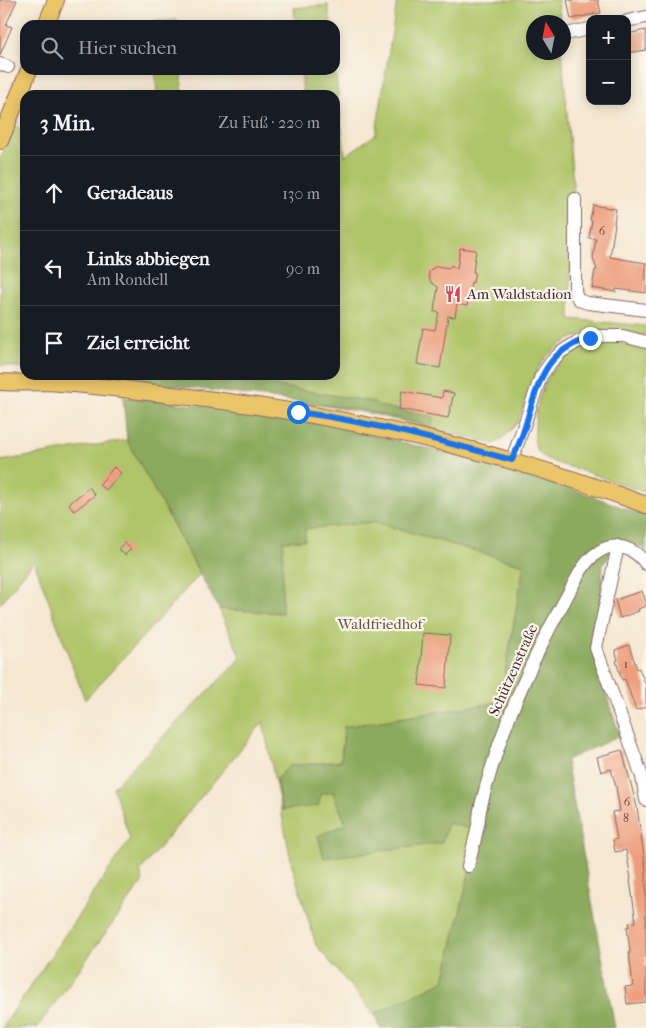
<!DOCTYPE html>
<html lang="de">
<head>
<meta charset="utf-8">
<style>
	:root { --surface:#171b24; --page:#242831; --text:#f1f3f6; --muted:#9ea1a6; --line:#363941 }
	body { margin:0; font-family:"IM FELL French Canon",serif; background:var(--page); color:var(--text) }
	.controls { position:absolute; right:15px; top:15px; display:grid; overflow:hidden; border-radius:10px; box-shadow:0 2px 12px #0003 }
	.controls button { width:45px; height:45px; display:grid; place-items:center; padding:0; border:0; border-bottom:1px solid var(--line); background:var(--surface); color:var(--text); font:25px sans-serif }
	.compass { position:absolute; left:526px; top:15px; width:45px; height:45px; border-radius:50%; background:var(--surface); box-shadow:0 2px 12px #0003; rotate:350deg }
	.stop { position:absolute; width:15px; height:15px; margin:-11px; border:4px solid #1a73e8; border-radius:50%; background:#fff }
	.stop.end { background:#1a73e8; border-color:#fff; box-shadow:0 1px 5px #0008 }
	.list { margin:0; padding:0; list-style:none }
	h2 { display:flex; justify-content:space-between; align-items:center; height:65px; margin:0; padding:0 20px; font-size:21px }
	h2 small { font-size:16px; font-weight:400; color:var(--muted) }
	.list li { display:grid; grid-template-columns:32px 1fr auto; gap:15px; align-items:center; box-sizing:border-box; height:75px; padding:0 20px; border-top:1px solid var(--line) }
	.list b { display:block; font-size:19px; white-space:nowrap }
	.list p { margin:0; font-size:16px; white-space:nowrap; color:var(--muted) }
	.list em { font-size:16px; font-style:normal; color:var(--muted) }
	.icon { flex:none; width:28px; height:28px; fill:none; stroke:currentColor; stroke-width:2; stroke-linecap:round; stroke-linejoin:round }
	.map { position:relative; flex:none; width:646px; height:1028px; overflow:hidden }
	.search { position:absolute; background:var(--surface); box-shadow:0 2px 12px #0003; left:20px; top:20px; width:320px; height:55px; display:flex; align-items:center; gap:12px; box-sizing:border-box; padding:0 18px; border-radius:15px; color:var(--muted); font-size:19px }
	.panel { position:absolute; background:var(--surface); box-shadow:0 2px 12px #0003; left:20px; top:90px; width:320px; height:290px; border-radius:15px }
	.map>svg:first-child { display:block }
	.green { fill:#b0c569; stroke:#7d724a }
	.forest { fill:#8caa5d; stroke:#6b6444 }
	.building { fill:#ed9f7d }
	.lines { fill:none; stroke-linecap:round; stroke-linejoin:round }
	.minor-casing { stroke:#866565; stroke-width:14 }
	.major-casing { stroke:#866565; stroke-width:18 }
	.minor { stroke:#fff; stroke-width:12 }
	.major { stroke:#ebc669; stroke-width:16 }
	.route { stroke:#1a73e8; stroke-width:6 }
	.labels { text-anchor:middle; stroke-width:4.5; stroke-linejoin:round; paint-order:stroke }
	.number-label { font-size:12px; fill:#733f40 }
	.poi-label { font-size:15px; fill:#4a1f2b; stroke:#fbf7ec; text-anchor:start }
	.park-label { font-size:15px; fill:#69513e; stroke:#fbf7ec }
	.street-label { font-size:15px; fill:#4a1f2b; stroke:#fbf7ec }
</style>
</head>
<body>
<div class="map">
<svg width="646" height="1028" viewBox="0 0 646 1028">
	<rect width="100%" height="100%" fill="#fbf7ec"/>
	<filter id="ink" filterUnits="userSpaceOnUse"><feTurbulence type="fractalNoise" baseFrequency=".02" numOctaves="2"/><feDisplacementMap in="SourceGraphic" scale="10" xChannelSelector="R" yChannelSelector="G"/><feConvolveMatrix kernelMatrix="1 2 1 2 8 2 1 2 1" color-interpolation-filters="sRGB"/></filter>
	<filter id="wash" filterUnits="userSpaceOnUse"><feTurbulence type="fractalNoise" baseFrequency=".0096" numOctaves="4" result="noise"/><feDisplacementMap in="SourceGraphic" scale="20" xChannelSelector="R" yChannelSelector="G"/><feGaussianBlur stdDeviation="1.12" result="paint"/><feColorMatrix in="noise" values="0 0 0 0 0 0 0 0 0 0 0 0 0 0 0 0 0 1.4 0 .05"/><feComposite in="paint" operator="in"/></filter>
	<g filter="url(#wash)">
		<rect width="100%" height="100%" fill="#f5e8d1"/>
		<!-- green -->
		<path class="green" d="M 397,0 L 558,0 L 560,22 L 534,22 L 534,52 L 562,53 L 574,196 L 570,282 L 570,319 L 646,326 L 646,335 L 640,336 L 575,337 L 561,344 L 546,357 L 537,370 L 518,422 L 503,438 L 494,444 L 368,413 L 224,390 L 91,376 L 91,375 L 335,375 L 335,95 L 303,95 L 301,70 L 335,70 L 335,67 L 345,156 L 376,134 Z
			M 328,5 L 331,25 L 296,25 L 294,8 Z
			M 177,20 L 177,25 L 153,25 L 152,21 Z
			M 155,70 L 181,70 L 183,95 L 157,95 Z
			M 15,126 L 25,131 L 25,251 L 22,252 L 25,258 L 25,368 L 0,365 L 0,159 Z
			M 599,342 L 621,343 L 646,351 L 646,493 C 624,485 602,477 580,470 C 568,466 551,463 541,455 C 533,448 535,439 535,430 C 535,387 556,351 599,342 Z
			M 127,440 L 200,574 L 85,700 L 34,561 L 0,604 L 0,461 Z
			M 374,522 L 524,565 L 500,702 L 344,727 L 341,761 L 289,766 L 321,794 L 333,792 L 346,824 L 448,823 L 479,830 L 444,981 L 374,1014 L 316,945 L 292,865 L 263,722 L 140,871 L 143,881 L 37,1028 L 2,1028 L 130,839 L 113,787 L 241,658 L 219,609 L 282,613 L 279,529 Z"/>
		<!-- forest -->
		<path class="forest" d="M 92,375 L 211,375 L 374,402 L 379,406 L 434,417 L 432,426 L 356,409 Z
			M 123,397 L 204,406 L 295,418 L 338,427 L 459,456 L 581,492 L 646,516 L 646,552 L 641,547 L 623,543 L 611,553 L 603,565 L 597,667 L 620,736 L 566,760 L 615,1028 L 380,1028 L 374,1014 L 444,981 L 479,831 L 448,823 L 442,843 L 324,858 L 318,836 L 346,824 L 333,792 L 321,794 L 318,806 L 282,810 L 276,779 L 289,766 L 341,761 L 344,727 L 500,702 L 524,565 L 374,522 L 305,529 L 305,540 L 283,541 L 282,613 L 219,609 L 127,440 Z"/>
		<g id="blocks">
			<!-- building -->
			<path class="building" d="M 0,0 L 17,0 L 6,25 L 12,27 L 0,55 Z
				M 567,0 L 598,0 L 601,13 L 571,19 Z
				M 646,30 L 646,50 L 627,53 L 627,34 Z
				M 593,205 L 616,209 L 614,224 L 615,224 L 610,257 L 646,263 L 646,293 L 616,289 L 616,292 L 592,288 L 595,270 L 597,270 L 593,258 L 596,239 L 589,238 L 592,221 L 590,220 Z
				M 460,248 L 476,250 L 473,272 L 475,272 L 473,283 L 471,282 L 467,306 L 457,304 L 455,317 L 448,316 L 440,368 L 417,364 L 423,328 L 435,330 L 439,312 L 434,312 L 438,287 L 431,282 L 429,277 L 429,272 L 433,268 L 437,266 L 449,268 L 451,265 L 457,269 Z
				M 402,391 L 442,398 L 443,391 L 454,393 L 448,418 L 399,409 Z
				M 114,467 L 121,473 L 106,490 L 99,485 Z
				M 89,487 L 95,495 L 74,511 L 69,504 Z
				M 124,543 L 131,549 L 125,555 L 118,549 Z
				M 642,591 L 646,602 L 646,606 L 638,609 L 639,611 L 620,618 L 615,600 Z
				M 423,633 L 450,635 L 446,688 L 419,685 Z
				M 629,645 L 637,669 L 639,668 L 646,686 L 646,707 L 636,710 L 625,679 L 622,680 L 616,661 L 618,660 L 615,650 Z
				M 622,750 L 637,807 L 646,870 L 646,1002 L 627,1004 L 625,987 L 633,986 L 629,952 L 630,952 L 627,927 L 630,926 L 629,923 L 636,922 L 630,880 L 631,879 L 626,850 L 615,852 L 613,840 L 617,839 L 612,812 L 620,811 L 616,787 L 611,769 L 601,772 L 597,757 Z"/>
		</g>
	</g>
	<g filter="url(#ink)">
		<use href="#blocks" fill-opacity="0" stroke="#866565" stroke-width="1"/>
		<g class="lines">
			<!-- minor casing -->
			<g class="minor-casing">
				<path id="minor" d="M 627,21 L 646,17
					M 570,33 L 590,29
					M 0,64 L 8,67
					M 575,199 L 575,287 C 575,297 578,301 588,303 L 646,310
					M 512,460 L 541,376 L 551,362 L 561,352 L 577,342 L 599,336 L 623,336 L 646,342
					M 618,546 L 596,648 L 637,762 L 642,777 L 646,800
					M 468,866 C 471,854 475,841 477,829 C 479,823 479,816 480,810 C 483,797 487,783 491,770 C 509,709 536,652 567,596 C 575,582 583,562 597,553 C 614,540 635,548 646,564"/>
			</g>
			<!-- major casing -->
			<g class="major-casing">
				<path id="major" d="M 46,25 L 56,0
					M 0,141 L 29,70
					M 0,382 C 16,383 33,382 49,382 C 90,385 132,390 173,395 C 335,413 493,448 646,505"/>
			</g>
			<!-- minor -->
			<use href="#minor" class="minor"/>
			<!-- major -->
			<use href="#major" class="major"/>
		</g>
	</g>
	<g class="lines" filter="url(#ink)">
		<!-- route -->
		<path class="route" d="M 298,412 C 371,422 442,441 512,460 C 519,445 525,429 529,413 C 541,375 548,350 590,338"/>
	</g>
	<!-- icons -->
	<defs>
		<g id="restaurant-bare" transform="scale(1.35)"><path d="M-5-6h1v4h1v-4h1v4h1v-4h1v5L-1.5 .5V6h-2V.5L-5-1ZM5-6V6H3V1.5H1.5Q1.5-4 5-6Z" fill="#d1495b" stroke="#fbf7ec" stroke-width="2.5" paint-order="stroke"/></g>
	</defs>
	<g fill-rule="evenodd">
		<use href="#restaurant-bare" x="453" y="294"/>
	</g>
	<g class="labels">
		<!-- number labels -->
		<g class="number-label">
			<text x="602" y="235">6</text>
			<text x="626" y="668">1</text>
			<text x="627" y="806">6</text>
			<text x="626" y="822">8</text>
		</g>
		<!-- poi labels -->
		<g class="poi-label">
			<text x="467" y="299">Am Waldstadion</text>
		</g>
		<!-- park labels -->
		<g class="park-label">
			<text x="380" y="629">Waldfriedhof</text>
		</g>
		<!-- street labels -->
		<g class="street-label">
			<text transform="translate(513 670) rotate(-66)" y="5">Schützenstraße</text>
		</g>
	</g>
</svg>
<div class="controls">
<button>+</button>
<button>−</button>
</div>
<svg class="compass" viewBox="-18 -18 36 36"><path d="M0-13l5 13h-10z" fill="#e53935"/><path d="M0 13l5-13h-10z" fill="#9ea1a6"/></svg>
<div class="stop" style="left:298px;top:412px"></div>
<div class="stop end" style="left:590px;top:338px"></div>
<div class="search"><svg class="icon" aria-label="search" viewBox="0 0 24 24"><circle cx="10" cy="10" r="6"/><path d="M15 15l6 6"/></svg>Hier suchen</div>
<section class="panel">
<h2>3 Min.<small>Zu Fuß · 220 m</small></h2>
<ul class="list">
<li><svg class="icon" aria-label="ahead" viewBox="0 0 24 24"><path d="M12 20V5M6 11l6-6 6 6"/></svg><div><b>Geradeaus</b></div><em>130 m</em></li>
<li><svg class="icon" aria-label="left" viewBox="0 0 24 24"><path d="M17 20v-9H6M10 6l-5 5 5 5"/></svg><div><b>Links abbiegen</b><p>Am Rondell</p></div><em>90 m</em></li>
<li><svg class="icon" aria-label="arrive" viewBox="0 0 24 24"><path d="M6 21V4h12l-3 4 3 4H6"/></svg><div><b>Ziel erreicht</b></div></li>
</ul>
</section>
</div>
</body>
</html>
